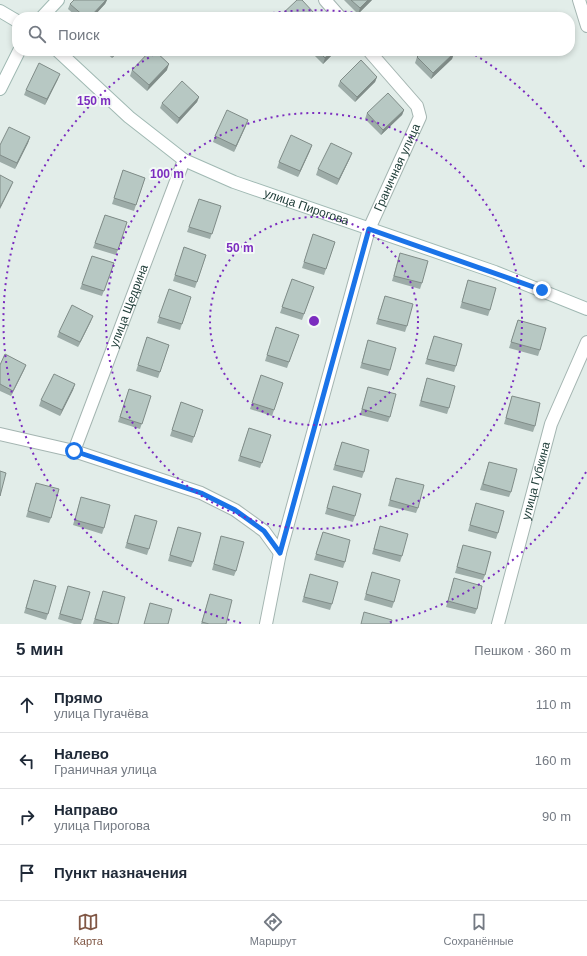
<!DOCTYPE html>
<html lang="ru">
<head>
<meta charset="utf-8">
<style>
	:root { --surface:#fff; --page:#f2f2f3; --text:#1f2937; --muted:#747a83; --line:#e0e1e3; --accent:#805745 }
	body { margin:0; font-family:Helvetica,sans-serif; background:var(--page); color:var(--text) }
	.stop { position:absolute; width:12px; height:12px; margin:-9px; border:3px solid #1a73e8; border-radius:50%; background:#fff }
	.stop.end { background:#1a73e8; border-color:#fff; box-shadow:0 1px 4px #0008 }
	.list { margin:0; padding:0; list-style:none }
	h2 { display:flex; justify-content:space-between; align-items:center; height:52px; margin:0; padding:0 16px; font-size:17px }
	h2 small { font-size:13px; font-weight:400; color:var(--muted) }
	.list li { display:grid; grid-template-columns:26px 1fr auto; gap:12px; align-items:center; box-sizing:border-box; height:56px; padding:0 16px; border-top:1px solid var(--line) }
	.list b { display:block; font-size:15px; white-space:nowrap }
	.list p { margin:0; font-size:13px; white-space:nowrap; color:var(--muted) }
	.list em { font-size:13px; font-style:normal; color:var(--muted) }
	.icon { flex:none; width:22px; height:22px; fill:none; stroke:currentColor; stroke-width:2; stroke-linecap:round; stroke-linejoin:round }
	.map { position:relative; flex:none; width:587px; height:624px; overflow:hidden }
	.search { position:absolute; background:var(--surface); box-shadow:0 2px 6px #0003; left:12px; right:12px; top:12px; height:44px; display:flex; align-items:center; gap:10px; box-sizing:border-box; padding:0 14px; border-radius:16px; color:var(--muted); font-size:15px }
	.sheet { height:276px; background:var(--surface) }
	nav { display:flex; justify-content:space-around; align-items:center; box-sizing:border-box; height:56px; border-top:1px solid var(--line); background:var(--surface); font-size:11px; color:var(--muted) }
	nav a { display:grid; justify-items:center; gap:2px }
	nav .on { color:var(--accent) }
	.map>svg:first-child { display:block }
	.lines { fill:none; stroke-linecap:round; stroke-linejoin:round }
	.street-casing { stroke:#a4b5b1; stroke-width:14 }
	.secondary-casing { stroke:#a0b9b3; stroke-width:14 }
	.street { stroke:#fff; stroke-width:12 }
	.secondary { stroke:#fff; stroke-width:12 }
	.wall { fill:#9daca8 }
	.shaded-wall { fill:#808c88 }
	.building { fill:#b7c8c3; stroke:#808c88 }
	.route { stroke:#1a73e8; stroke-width:5 }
	.ring { fill:none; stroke:#7b2cbf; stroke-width:2; stroke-dasharray:2 4 }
	.labels { text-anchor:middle; stroke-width:4; stroke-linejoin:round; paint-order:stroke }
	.street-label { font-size:12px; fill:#213f3a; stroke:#f3f9f7 }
	.centre { fill:#7b2cbf; stroke:#f3f9f7; stroke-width:2 }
	.ring-label { font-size:12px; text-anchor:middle; font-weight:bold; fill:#7b2cbf; stroke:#f3f9f7; stroke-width:4; stroke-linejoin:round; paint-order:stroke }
</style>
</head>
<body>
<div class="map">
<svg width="587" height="624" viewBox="0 0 587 624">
	<rect width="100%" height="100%" fill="#e2ede9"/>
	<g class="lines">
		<!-- street casing -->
		<g class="street-casing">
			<g id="street">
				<path d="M 325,0 L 340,17"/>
				<path d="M 579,0 L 587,26"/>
				<path d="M 0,434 L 74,451 L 201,493 L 235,510 L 264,531 L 280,553"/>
				<path id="s1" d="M 74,451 L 184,160"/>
				<path id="s2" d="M 266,624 L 280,553 L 369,229 L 420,117 L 417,106 L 369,51"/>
				<path id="s3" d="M 498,624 L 551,424 L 587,342"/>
			</g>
		</g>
		<!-- secondary casing -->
		<g class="secondary-casing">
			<g id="secondary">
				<path d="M 0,11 L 17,21"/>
				<path d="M 42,17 L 58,0"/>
				<path id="s4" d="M 58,51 L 129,117 L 184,160 L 234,182 L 495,272 L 587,309"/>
				<path d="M 0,89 L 19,51"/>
			</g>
		</g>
		<!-- street -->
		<use href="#street" class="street"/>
		<!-- secondary -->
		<use href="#secondary" class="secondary"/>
	</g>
	<!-- wall -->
	<path class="wall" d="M 74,0 L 107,0 L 105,4 L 93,17 L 77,17 L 68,9 L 70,4 Z
		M 344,0 L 372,0 L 358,14 Z
		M 104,51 L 119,51 L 112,58 Z
		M 310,51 L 336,51 L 323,64 Z
		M 454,53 L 452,59 L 431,79 L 415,63 L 417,57 Z
		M 132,70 L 167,70 L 147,91 L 130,76 Z
		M 377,77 L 375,82 L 355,102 L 338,86 L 340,81 Z
		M 58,79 L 45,105 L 24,95 L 26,90 Z
		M 199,97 L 197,102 L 177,124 L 160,108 L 162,103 Z
		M 404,110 L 402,115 L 381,135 L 365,119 L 367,113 Z
		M 248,120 L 234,152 L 213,142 L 215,136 Z
		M 30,137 L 28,143 L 15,169 L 0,162 L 0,145 Z
		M 312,145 L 298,177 L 277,168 L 279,162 Z
		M 350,158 L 337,185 L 316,175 L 318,169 Z
		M 123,170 L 145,178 L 134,211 L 112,204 Z
		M 199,199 L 221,206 L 210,239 L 187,232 Z
		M 105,215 L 127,222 L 116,255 L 93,248 Z
		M 313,234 L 335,242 L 324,275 L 302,268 Z
		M 184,247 L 206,255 L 195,288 L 173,281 Z
		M 400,253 L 422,283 L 420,289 L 392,281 Z
		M 92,256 L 114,263 L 102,296 L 80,289 Z
		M 292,279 L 314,287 L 302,320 L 280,313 Z
		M 468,280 L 490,310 L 488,316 L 460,308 Z
		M 169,289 L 191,297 L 180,330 L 157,323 Z
		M 385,296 L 407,326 L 405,332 L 376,324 Z
		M 518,320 L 540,350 L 538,356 L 509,348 Z
		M 91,321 L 78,347 L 57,337 L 59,332 Z
		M 276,327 L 299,335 L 287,368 L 265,361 Z
		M 434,336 L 456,366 L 454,372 L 425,364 Z
		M 147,337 L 169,345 L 158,378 L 136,371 Z
		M 368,340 L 390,370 L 388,376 L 360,368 Z
		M 0,365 L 26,365 L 24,370 L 11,396 L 0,391 Z
		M 261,375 L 274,410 L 272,416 L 250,409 Z
		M 427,378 L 449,408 L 447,414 L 419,406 Z
		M 75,384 L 73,390 L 60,416 L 39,406 L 41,400 Z
		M 368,387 L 390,417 L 388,422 L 360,415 Z
		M 129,389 L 151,396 L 140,429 L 118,422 Z
		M 512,396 L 535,426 L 533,432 L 504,424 Z
		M 181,402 L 203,410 L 192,443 L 170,436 Z
		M 249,428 L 271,435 L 260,468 L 238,461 Z
		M 342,442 L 364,472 L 362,478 L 333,470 Z
		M 489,462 L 511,492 L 509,497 L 480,490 Z
		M 396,478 L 418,508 L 416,513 L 388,506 Z
		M 36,483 L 51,518 L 49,523 L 26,517 Z
		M 333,486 L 355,516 L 353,522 L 325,514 Z
		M 81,497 L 104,528 L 102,534 L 73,525 Z
		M 476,503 L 498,533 L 496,539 L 468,531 Z
		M 135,515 L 149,549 L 147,555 L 125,548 Z
		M 380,526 L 402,556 L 400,562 L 372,554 Z
		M 178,527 L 193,562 L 191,567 L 168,561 Z
		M 323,532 L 345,562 L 343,568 L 314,560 Z
		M 221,536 L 236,571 L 234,576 L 212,570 Z
		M 463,545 L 485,575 L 483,580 L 455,573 Z
		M 372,572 L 394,602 L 392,608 L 364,600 Z
		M 310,574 L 332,604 L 330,610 L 302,602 Z
		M 454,578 L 477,609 L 475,614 L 446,607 Z
		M 34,580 L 48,614 L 46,620 L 24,613 Z
		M 68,586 L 82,620 L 81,624 L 74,624 L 58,619 Z
		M 103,591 L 118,624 L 93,624 Z
		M 210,594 L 226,624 L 201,624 Z"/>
	<!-- shaded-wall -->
	<path class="shaded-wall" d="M 106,0 L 107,0 L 105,4 L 93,17 L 90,17 Z
		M 368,0 L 372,0 L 358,14 L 360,8 Z
		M 116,51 L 119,51 L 112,58 L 115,53 Z
		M 333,51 L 336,51 L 323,64 L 325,58 Z
		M 454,53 L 452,59 L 431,79 L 433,73 Z
		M 169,64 L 167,70 L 147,91 L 149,85 Z
		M 60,74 L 58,79 L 45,105 L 47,99 Z
		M 377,77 L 375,82 L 355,102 L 357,97 Z
		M 199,97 L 197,102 L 177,124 L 179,118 Z
		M 404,110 L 402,115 L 381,135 L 383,130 Z
		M 248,120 L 246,126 L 234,152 L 236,146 Z
		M 30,137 L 28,143 L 15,169 L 17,163 Z
		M 312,145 L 310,151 L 298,177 L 300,171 Z
		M 352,153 L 350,158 L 337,185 L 339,179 Z
		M 13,182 L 11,187 L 0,209 L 0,207 Z
		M 93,316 L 91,321 L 78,347 L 80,342 Z
		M 26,365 L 24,370 L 11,396 L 13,391 Z
		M 75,384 L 73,390 L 60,416 L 62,410 Z"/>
	<!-- building -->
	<path class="building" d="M 74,0 L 106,0 L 90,17 L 85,17 L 70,4 Z
		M 297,0 L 302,0 L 315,14 L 312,17 L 279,17 Z
		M 351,0 L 368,0 L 360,8 Z
		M 150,51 L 155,51 L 169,64 L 149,85 L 132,70 Z
		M 318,51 L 333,51 L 325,58 Z
		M 423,51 L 452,51 L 454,53 L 433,73 L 417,57 Z
		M 361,60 L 377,77 L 357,97 L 340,81 Z
		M 39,63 L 60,74 L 47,99 L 26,90 Z
		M 182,81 L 199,97 L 179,118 L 162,103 Z
		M 388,93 L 404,110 L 383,130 L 367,113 Z
		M 227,110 L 248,120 L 236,146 L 215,136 Z
		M 9,127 L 30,137 L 17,163 L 0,155 L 0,145 Z
		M 291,135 L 312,145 L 300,171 L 279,162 Z
		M 331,143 L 352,153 L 339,179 L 318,169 Z
		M 123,170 L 145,178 L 136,205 L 114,198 Z
		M 0,175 L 13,182 L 0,207 Z
		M 199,199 L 221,206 L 212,234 L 189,227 Z
		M 105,215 L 127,222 L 118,250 L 95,243 Z
		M 313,234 L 335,242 L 326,269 L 304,262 Z
		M 184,247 L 206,255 L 197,282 L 175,275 Z
		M 400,253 L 428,261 L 422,283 L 394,276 Z
		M 92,256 L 114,263 L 104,291 L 82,284 Z
		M 292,279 L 314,287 L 304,314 L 282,307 Z
		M 468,280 L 496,288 L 490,310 L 462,302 Z
		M 169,289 L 191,297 L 182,324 L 159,317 Z
		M 385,296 L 413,304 L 407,326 L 378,319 Z
		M 72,305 L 93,316 L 80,342 L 59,332 Z
		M 518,320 L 546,328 L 540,350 L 511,342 Z
		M 276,327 L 299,335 L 289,362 L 267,355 Z
		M 434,336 L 462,344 L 456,366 L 427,359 Z
		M 147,337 L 169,345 L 160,372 L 138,365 Z
		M 368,340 L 396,348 L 390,370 L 362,363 Z
		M 5,354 L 26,365 L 13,391 L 0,384 L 0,365 Z
		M 54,374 L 75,384 L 62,410 L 41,400 Z
		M 261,375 L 283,383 L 274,410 L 252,403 Z
		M 427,378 L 455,386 L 449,408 L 421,401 Z
		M 368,387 L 396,394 L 390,417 L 362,409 Z
		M 129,389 L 151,396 L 142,424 L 120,417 Z
		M 512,396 L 540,403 L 535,426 L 506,418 Z
		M 181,402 L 203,410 L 194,437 L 172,430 Z
		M 249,428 L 271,435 L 262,463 L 240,456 Z
		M 342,442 L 369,450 L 364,472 L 335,465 Z
		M 489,462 L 517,469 L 511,492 L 483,484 Z
		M 0,471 L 6,473 L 0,496 Z
		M 396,478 L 424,485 L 418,508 L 390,500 Z
		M 36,483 L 59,489 L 51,518 L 28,511 Z
		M 333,486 L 361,494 L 355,516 L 327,508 Z
		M 81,497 L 110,505 L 104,528 L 75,520 Z
		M 476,503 L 504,511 L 498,533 L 470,525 Z
		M 135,515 L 157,521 L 149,549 L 127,543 Z
		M 380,526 L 408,534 L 402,556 L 374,549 Z
		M 178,527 L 201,533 L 193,562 L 170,555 Z
		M 323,532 L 350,540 L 345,562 L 316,554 Z
		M 221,536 L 244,542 L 236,571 L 214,564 Z
		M 463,545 L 491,552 L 485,575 L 457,567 Z
		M 372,572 L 400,580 L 394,602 L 366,594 Z
		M 310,574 L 338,582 L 332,604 L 304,597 Z
		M 454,578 L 482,586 L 477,609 L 448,601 Z
		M 34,580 L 56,586 L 48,614 L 26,608 Z
		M 68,586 L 90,592 L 82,620 L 60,614 Z
		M 103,591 L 125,597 L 118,624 L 113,624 L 95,619 Z
		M 210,594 L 232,600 L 226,624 L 209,624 L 202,622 Z
		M 150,603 L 172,609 L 168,624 L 144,624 Z
		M 364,612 L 392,620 L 391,624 L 361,624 Z"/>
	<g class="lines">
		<!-- route -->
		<path class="route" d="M 74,451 L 201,493 L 235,510 L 264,531 L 280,553 L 369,229 L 542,290"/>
	</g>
	<!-- distance rings -->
	<g class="ring">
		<circle cx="314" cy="321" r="104"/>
		<circle cx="314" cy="321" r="208"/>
		<path d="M586 472A311 311 0 0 1 387 623M241 623A311 311 0 0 1 158 52M249 17A311 311 0 0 1 379 17M470 52A311 311 0 0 1 586 170"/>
	</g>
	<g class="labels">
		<!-- street labels -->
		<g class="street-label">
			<text dy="4" stroke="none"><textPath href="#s2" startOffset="476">Граничная улица</textPath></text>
			<text dy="4" stroke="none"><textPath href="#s4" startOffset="298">улица Пирогова</textPath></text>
			<text dy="4" stroke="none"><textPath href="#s1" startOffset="155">улица Щедрина</textPath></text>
			<text dy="4" stroke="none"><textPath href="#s3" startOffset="148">улица Губкина</textPath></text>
		</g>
	</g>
	<circle cx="314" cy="321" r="6" class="centre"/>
	<g class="ring-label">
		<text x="94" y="105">150 m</text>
		<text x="167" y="178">100 m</text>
		<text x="240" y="252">50 m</text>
	</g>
</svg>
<div class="stop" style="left:74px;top:451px"></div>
<div class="stop end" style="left:542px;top:290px"></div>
<div class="search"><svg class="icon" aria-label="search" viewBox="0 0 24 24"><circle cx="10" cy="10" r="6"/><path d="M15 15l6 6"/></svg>Поиск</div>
</div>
<section class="sheet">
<h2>5 мин<small>Пешком · 360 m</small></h2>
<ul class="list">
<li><svg class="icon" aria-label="ahead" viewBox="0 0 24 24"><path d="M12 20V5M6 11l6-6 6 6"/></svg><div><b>Прямо</b><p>улица Пугачёва</p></div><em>110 m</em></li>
<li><svg class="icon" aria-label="left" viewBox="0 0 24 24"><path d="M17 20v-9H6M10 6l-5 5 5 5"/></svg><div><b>Налево</b><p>Граничная улица</p></div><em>160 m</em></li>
<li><svg class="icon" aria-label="right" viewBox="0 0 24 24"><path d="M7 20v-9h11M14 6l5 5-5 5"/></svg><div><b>Направо</b><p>улица Пирогова</p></div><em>90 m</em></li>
<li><svg class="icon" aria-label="arrive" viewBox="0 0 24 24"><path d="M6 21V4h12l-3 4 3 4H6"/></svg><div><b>Пункт назначения</b></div></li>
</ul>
</section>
<nav>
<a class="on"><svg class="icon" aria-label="map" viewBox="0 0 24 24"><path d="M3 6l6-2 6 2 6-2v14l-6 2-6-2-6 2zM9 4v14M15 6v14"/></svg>Карта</a>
<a><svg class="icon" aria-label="directions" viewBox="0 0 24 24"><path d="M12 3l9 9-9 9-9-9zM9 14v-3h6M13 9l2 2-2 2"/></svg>Маршрут</a>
<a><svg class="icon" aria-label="saved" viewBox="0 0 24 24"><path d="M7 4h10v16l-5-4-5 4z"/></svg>Сохранённые</a>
</nav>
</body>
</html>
